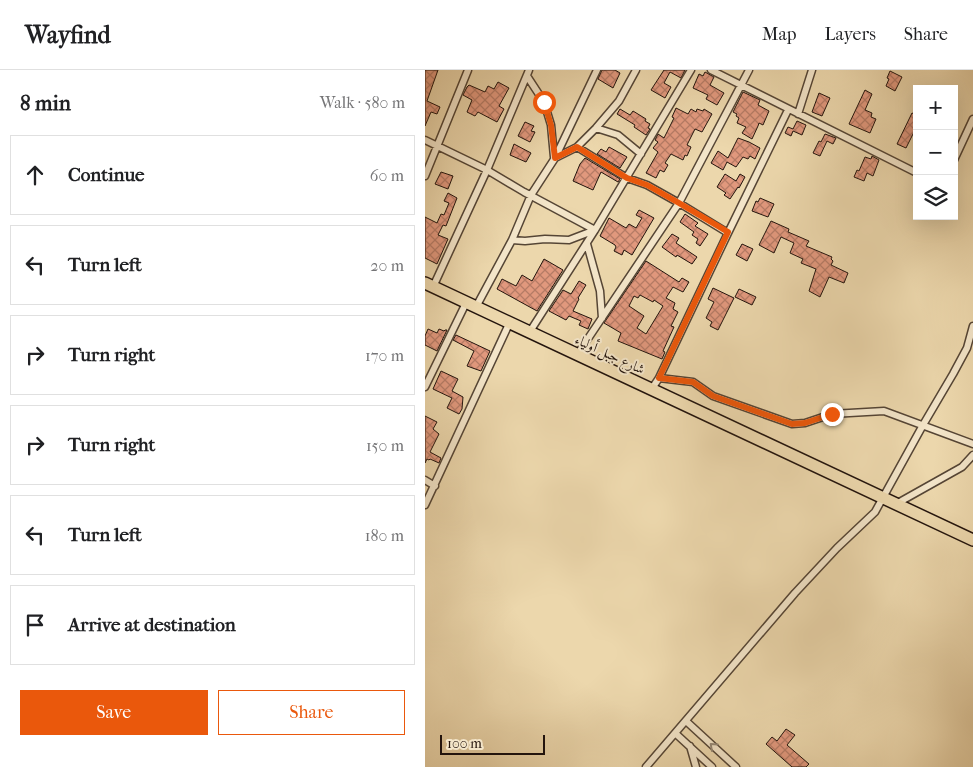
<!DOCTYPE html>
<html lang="en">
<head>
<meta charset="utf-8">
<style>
	:root { --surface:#fff; --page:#f2f2f2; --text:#202124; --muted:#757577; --line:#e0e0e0; --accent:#ea580c }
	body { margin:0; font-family:"IM FELL French Canon",Amiri,serif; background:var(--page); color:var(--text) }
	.controls { position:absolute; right:15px; top:15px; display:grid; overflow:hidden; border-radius:0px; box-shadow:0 5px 20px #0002 }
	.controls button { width:45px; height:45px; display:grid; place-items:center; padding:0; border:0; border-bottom:1px solid var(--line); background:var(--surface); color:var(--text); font:25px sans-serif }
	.scale { position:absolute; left:15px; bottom:12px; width:105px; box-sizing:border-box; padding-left:5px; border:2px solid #23140d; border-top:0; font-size:14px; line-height:18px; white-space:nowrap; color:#23140d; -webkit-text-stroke:4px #f3e5c9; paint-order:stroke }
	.stop { position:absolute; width:15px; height:15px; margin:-11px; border:4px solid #ea580c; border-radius:50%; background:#fff }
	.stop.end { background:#ea580c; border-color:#fff; box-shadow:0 1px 5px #0008 }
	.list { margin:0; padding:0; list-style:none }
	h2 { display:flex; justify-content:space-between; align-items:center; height:65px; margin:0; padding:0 20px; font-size:21px }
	h2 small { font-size:16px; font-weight:400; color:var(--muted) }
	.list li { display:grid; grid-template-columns:32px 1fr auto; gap:15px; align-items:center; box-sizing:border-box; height:80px; margin:0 10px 10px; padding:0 10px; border:1px solid var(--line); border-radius:0px }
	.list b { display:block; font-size:19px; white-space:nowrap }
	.list em { font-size:16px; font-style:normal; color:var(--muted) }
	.actions { display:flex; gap:10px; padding:15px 20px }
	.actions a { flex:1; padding:11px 0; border:1px solid var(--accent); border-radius:0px; text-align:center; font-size:18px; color:var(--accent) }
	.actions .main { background:var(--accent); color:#fff }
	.icon { flex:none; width:28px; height:28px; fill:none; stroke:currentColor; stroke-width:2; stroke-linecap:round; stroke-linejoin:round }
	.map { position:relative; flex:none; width:548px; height:697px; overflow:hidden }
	header { display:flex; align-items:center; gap:30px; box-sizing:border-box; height:70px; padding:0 25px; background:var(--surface); border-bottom:1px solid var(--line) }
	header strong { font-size:24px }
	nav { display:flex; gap:28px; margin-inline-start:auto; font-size:18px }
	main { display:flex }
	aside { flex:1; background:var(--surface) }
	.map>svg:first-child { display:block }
	.building { fill:url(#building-cross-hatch); stroke:#23140d; fill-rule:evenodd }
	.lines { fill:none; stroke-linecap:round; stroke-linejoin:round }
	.street-casing { stroke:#554535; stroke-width:9 }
	.highway-casing { stroke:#23140d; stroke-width:14 }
	.street { stroke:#f3e5c9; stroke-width:6 }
	.highway { stroke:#ecd7ac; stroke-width:11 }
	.oneway { stroke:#958774 }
	.route { stroke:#ea580c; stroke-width:6 }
	.labels { text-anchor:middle; stroke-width:4; stroke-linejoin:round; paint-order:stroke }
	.street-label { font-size:14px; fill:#23140d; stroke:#f3e5c9 }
</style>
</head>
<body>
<header>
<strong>Wayfind</strong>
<nav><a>Map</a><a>Layers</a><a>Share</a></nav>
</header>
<main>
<aside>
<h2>8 min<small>Walk · 580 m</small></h2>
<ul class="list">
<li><svg class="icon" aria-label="ahead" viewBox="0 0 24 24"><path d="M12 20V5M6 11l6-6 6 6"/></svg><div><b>Continue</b></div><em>60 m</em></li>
<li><svg class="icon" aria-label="left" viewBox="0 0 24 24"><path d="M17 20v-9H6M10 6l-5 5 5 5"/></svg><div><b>Turn left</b></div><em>20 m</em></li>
<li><svg class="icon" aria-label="right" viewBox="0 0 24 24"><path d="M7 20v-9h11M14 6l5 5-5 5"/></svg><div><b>Turn right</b></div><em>170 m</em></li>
<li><svg class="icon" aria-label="right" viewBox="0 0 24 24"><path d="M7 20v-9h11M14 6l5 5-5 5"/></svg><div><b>Turn right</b></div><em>150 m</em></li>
<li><svg class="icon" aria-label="left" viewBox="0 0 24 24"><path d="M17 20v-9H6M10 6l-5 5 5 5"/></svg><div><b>Turn left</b></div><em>180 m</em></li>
<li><svg class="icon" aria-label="arrive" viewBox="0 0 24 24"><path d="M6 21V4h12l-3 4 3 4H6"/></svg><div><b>Arrive at destination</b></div></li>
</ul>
<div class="actions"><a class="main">Save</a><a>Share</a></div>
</aside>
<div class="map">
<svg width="548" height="697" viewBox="0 0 548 697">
	<defs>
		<pattern id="building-cross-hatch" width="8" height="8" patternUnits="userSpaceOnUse" patternTransform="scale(1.25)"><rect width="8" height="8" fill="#e1987d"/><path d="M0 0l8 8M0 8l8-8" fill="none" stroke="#b67b65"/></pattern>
	</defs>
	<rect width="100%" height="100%" fill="#ecd7ac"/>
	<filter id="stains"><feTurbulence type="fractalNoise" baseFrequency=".004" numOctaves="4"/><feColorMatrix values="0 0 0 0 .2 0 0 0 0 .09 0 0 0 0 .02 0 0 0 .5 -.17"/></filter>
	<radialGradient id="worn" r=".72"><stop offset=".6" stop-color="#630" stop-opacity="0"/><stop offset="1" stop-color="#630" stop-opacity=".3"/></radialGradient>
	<!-- building -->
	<path class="building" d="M 0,0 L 13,0 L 2,31 L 15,37 L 12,44 L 6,42 L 0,56 Z
		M 177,0 L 190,0 L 195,3 L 188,18 L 173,9 Z
		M 239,0 L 260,0 L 256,8 L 245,2 L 239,13 L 246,17 L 240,28 L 226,20 Z
		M 465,1 L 477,7 L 470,21 L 461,16 L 464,9 L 462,8 Z
		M 280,2 L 289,7 L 285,15 L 299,23 L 292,35 L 281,29 L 283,25 L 268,18 L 274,4 L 278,6 Z
		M 73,12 L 84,18 L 74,36 L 79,39 L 72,52 L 53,42 L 50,46 L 42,42 L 47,30 L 38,25 L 42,17 L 44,15 L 60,22 L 63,16 L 69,19 Z
		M 440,20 L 447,24 L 440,40 L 447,43 L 446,47 L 451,49 L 445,63 L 424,54 Z
		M 318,22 L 335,30 L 333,35 L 344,41 L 338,55 L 334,53 L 333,56 L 327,69 L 317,63 L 321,57 L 312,53 L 314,48 L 311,46 L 312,44 L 308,42 Z
		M 394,23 L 405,28 L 397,46 L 387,42 Z
		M 251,38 L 263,44 L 266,39 L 271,42 L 272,39 L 278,41 L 279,39 L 287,44 L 277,62 L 270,59 L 262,75 L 266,77 L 262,86 L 260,85 L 258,90 L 246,84 L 240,93 L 243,95 L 239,102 L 235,100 L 231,108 L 221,103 L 233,82 L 228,78 L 233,72 L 230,70 L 233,64 L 239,68 L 249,48 L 247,47 Z
		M 195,39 L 205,45 L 208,41 L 221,49 L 220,51 L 225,54 L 223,58 L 225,59 L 221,65 L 209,57 L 210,55 L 192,44 Z
		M 487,43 L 492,45 L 492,56 L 481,78 L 472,74 Z
		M 372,51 L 381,55 L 377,65 L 368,61 L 366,66 L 360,63 L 363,57 L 368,59 Z
		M 100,52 L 109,56 L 106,61 L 110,62 L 105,72 L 93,66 Z
		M 400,64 L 411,68 L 408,74 L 402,71 L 395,86 L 388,83 L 394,71 L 396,72 Z
		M 313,68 L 324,72 L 335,78 L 330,89 L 325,86 L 323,89 L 318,87 L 311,97 L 302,92 L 298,100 L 286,93 L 293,81 L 303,88 Z
		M 89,74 L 106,83 L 101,92 L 85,85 Z
		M 184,77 L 202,87 L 195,98 L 172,84 L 176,79 L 181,82 Z
		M 447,86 L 454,90 L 448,106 L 442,103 L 439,111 L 429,107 L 432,100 L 434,101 L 440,87 L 446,89 Z
		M 160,88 L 195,109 L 193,112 L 176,102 L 168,120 L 148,111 L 155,94 Z
		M 16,102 L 28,106 L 23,119 L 10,114 Z
		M 300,104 L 311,111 L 315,104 L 320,107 L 314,118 L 313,117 L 305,129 L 299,125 L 301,123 L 292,117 Z
		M 23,123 L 32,128 L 21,156 L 18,155 L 13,165 L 23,169 L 12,194 L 0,188 L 0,147 L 12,153 L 16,144 L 19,145 L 24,133 L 19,131 Z
		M 335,128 L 349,134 L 343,147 L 327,141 L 331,131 L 333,132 Z
		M 214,140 L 229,148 L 207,185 L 199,180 L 197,185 L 189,181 L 191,177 L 190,175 L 175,166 L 184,148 L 201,158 L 204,154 L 211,158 L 217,148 L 211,145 Z
		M 260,144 L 273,153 L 270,156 L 283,164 L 275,176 L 271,173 L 273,169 L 267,165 L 269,162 L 255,152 Z
		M 346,151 L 364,159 L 363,162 L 384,171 L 381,176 L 407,187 L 406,189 L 408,191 L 406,195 L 423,203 L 419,213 L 404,207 L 395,227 L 384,221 L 391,199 L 376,193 L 378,189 L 365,183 L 369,173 L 356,167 L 349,183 L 334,175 Z
		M 247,164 L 254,168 L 251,173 L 272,187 L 267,194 L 252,185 L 251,187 L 237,177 Z
		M 317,174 L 328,179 L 322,191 L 311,185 Z
		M 119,189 L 138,200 L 112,241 L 72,219 L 77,209 L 91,216 L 97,205 L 107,211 Z
		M 221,191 L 254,212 L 257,208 L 264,212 L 258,222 L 248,217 L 241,228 L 250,233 L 248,239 L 253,242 L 246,256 L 249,257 L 238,281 L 240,282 L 237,289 L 193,271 L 196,263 L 179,253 ZM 215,225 L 228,232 L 229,230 L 238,236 L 221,264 L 212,258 L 219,246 L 204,236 L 209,226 L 213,228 Z
		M 154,211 L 161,215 L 153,228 L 154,229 L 148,241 L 167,249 L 163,259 L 154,255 L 156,251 L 144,246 L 141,250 L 124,241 L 138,220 L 146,224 Z
		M 288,218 L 309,228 L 293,260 L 285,256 L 287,252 L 281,248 L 289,232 L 283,229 Z
		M 314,219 L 331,227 L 327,235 L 310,227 Z
		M 3,259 L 12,263 L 14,259 L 19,261 L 20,260 L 22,260 L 12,281 L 0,275 L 0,266 Z
		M 31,265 L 65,281 L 56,301 L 42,296 L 49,281 L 28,270 Z
		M 16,301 L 33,309 L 27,321 L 38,327 L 37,339 L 34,344 L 22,338 L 27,328 L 8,319 Z
		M 0,346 L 12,352 L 8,359 L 14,364 L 5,382 L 16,388 L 14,393 L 5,389 L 4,390 L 2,389 L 0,393 Z
		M 361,659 L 370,665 L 362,675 L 384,694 L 381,697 L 367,697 L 341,674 L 347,667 L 352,671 Z"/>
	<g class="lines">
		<!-- street casing -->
		<g class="street-casing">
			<path id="street" d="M 286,0 L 492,103
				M 102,6 L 119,32 L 126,55 L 129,87
				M 373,44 L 387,0
				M 171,58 L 193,65 L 216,84
				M 0,70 L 62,100 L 99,122 L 170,160
				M 152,77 L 202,108 L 222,115 L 254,133 L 303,163
				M 130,88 L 172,0
				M 529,90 L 548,49
				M 0,106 L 43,0
				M 87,170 L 100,171 L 120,169 L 144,170 L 170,160
				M 162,174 L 175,221 L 177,248
				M 8,217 L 62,100 L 104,0
				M 51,237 L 87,170 L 106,125 L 130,88 L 152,77 L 171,58 L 194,31 L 211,0
				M 104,263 L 170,160 L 266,0
				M 152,285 L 254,133 L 324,0
				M 234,308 L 268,312 L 288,326 L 367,354 L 380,353 L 407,344 L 459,341 L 548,374
				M 0,317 L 41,233
				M 226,320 L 234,308 L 303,163 L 363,40
				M 0,410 L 10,416
				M 471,434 L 537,397 L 548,385
				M 0,435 L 84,254
				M 261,651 L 311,697
				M 250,663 L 287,697
				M 265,676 L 271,697
				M 221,697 L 370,523 L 412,478 L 450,442 L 498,355 L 528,304 L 542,278 L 548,256"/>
		</g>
		<!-- highway casing -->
		<g class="highway-casing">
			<path id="highway" d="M 0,213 L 548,470"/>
		</g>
		<!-- street -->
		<use href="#street" class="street"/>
		<!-- highway -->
		<use href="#highway" class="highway"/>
	</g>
	<!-- one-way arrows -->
	<defs><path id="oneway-chevron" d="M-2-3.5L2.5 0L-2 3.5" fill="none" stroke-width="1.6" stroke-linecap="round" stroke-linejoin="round" transform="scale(1.25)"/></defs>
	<use class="oneway" href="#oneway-chevron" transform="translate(288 676) rotate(-138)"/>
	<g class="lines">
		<!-- route -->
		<path class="route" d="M 119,32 L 126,55 L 130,88 L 152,77 L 202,108 L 222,115 L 254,133 L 303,162 L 234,308 L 268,312 L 288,326 L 367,354 L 380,353 L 407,344"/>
	</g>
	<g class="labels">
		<!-- street labels -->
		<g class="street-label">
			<text transform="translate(185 284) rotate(25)" y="5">شارع جبل أولياء</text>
		</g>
	</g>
	<rect width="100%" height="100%" filter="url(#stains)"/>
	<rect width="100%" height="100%" fill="url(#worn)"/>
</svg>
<div class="controls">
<button>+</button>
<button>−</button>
<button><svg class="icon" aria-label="layers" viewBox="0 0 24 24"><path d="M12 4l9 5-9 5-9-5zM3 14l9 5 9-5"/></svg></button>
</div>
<div class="scale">100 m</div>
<div class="stop" style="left:119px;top:32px"></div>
<div class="stop end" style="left:407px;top:344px"></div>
</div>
</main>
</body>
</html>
